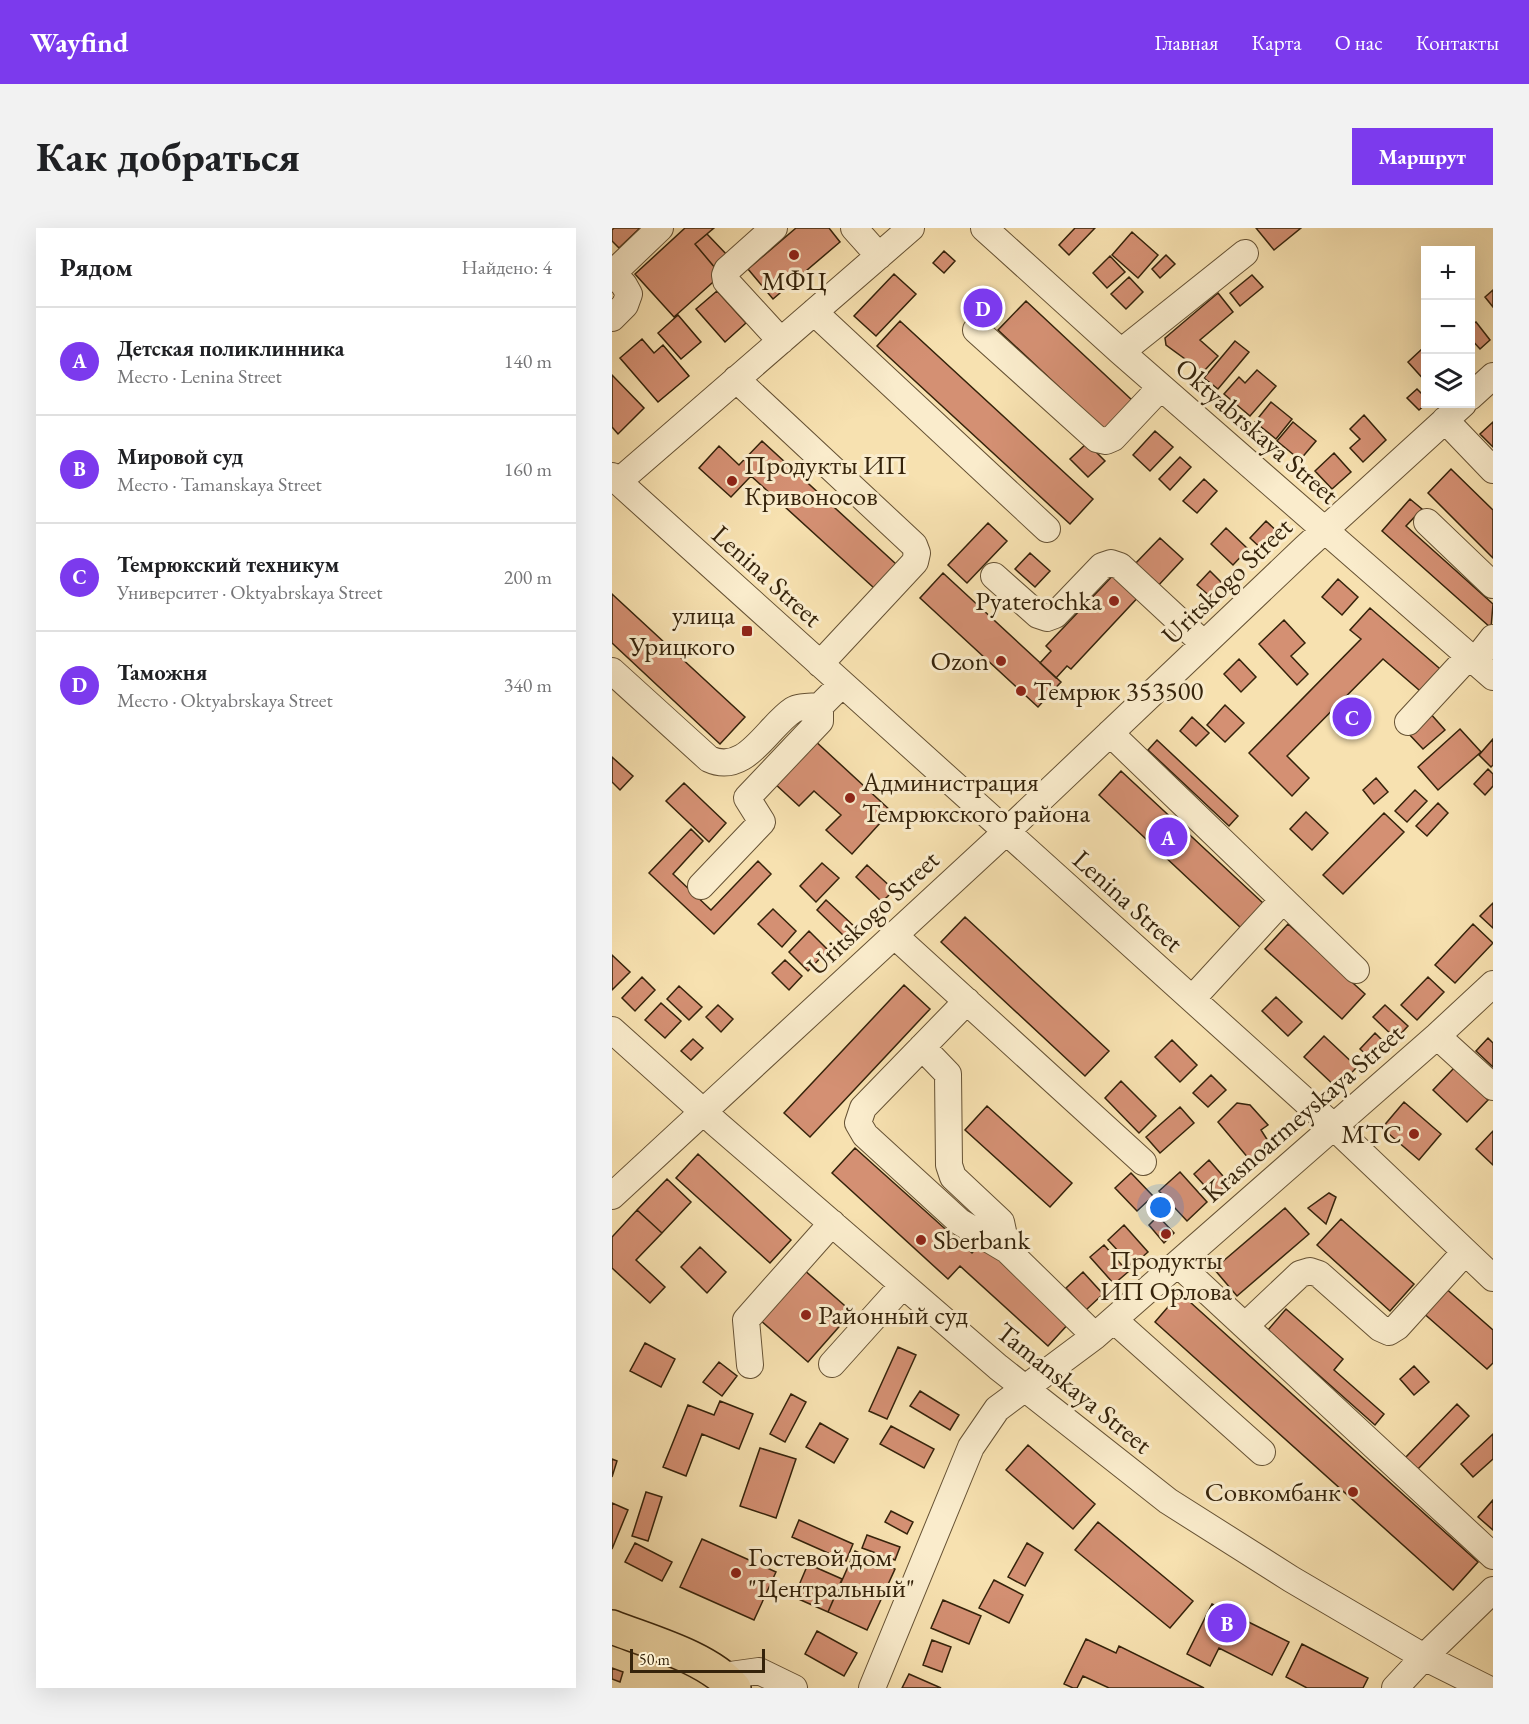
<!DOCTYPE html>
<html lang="ru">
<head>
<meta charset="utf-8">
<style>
	:root { --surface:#fff; --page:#f2f2f2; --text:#202124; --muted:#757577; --line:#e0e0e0; --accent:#7c3aed }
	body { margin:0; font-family:"EB Garamond",serif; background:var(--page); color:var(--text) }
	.controls { position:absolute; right:18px; top:18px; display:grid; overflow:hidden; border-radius:0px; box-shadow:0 6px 24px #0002 }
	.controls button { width:54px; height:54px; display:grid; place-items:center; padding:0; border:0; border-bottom:2px solid var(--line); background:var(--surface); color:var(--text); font:30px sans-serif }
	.scale { position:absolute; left:18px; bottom:15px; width:135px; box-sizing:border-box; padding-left:6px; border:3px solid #35230b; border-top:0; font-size:16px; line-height:21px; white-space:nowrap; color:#35230b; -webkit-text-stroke:4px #faeccc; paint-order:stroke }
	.you { position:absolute; left:549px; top:980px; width:21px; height:21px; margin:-15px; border:4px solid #fff; border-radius:50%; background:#1a73e8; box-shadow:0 0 0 9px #1a73e833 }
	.badge { display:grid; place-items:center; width:39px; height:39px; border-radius:50%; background:var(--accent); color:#fff; font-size:20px; font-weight:700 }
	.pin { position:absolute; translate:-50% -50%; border:3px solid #fff; box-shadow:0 2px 6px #0006 }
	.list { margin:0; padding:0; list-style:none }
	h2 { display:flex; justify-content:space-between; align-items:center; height:78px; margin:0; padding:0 24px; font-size:26px }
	h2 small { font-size:20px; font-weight:400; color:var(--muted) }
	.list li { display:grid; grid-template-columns:39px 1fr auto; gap:18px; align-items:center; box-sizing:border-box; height:108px; padding:0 24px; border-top:2px solid var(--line) }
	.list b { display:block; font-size:22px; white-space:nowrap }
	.list p { margin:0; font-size:20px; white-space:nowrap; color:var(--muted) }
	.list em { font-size:20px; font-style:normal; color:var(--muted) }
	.icon { flex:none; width:33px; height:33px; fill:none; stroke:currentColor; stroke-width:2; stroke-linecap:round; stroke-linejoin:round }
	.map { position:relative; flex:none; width:881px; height:1460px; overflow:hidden; border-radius:0px }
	header { display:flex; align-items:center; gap:36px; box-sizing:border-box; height:84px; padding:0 30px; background:var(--accent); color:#fff }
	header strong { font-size:28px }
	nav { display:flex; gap:33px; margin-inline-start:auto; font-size:21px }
	.intro { display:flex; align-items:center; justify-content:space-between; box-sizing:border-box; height:144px; padding:0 36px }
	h1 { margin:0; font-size:42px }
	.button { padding:15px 27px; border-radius:0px; background:var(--accent); color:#fff; font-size:21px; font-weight:700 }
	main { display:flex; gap:36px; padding:0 36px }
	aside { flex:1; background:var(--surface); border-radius:0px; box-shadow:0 6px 24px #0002 }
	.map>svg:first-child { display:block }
	.building { fill:#d49073; stroke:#35230b; stroke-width:1.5 }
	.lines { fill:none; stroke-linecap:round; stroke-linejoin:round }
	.minor-casing { stroke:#665234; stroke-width:28 }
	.major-casing { stroke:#35230b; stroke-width:36 }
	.minor { stroke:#faeccc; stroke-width:26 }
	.major { stroke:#f7e1b0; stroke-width:33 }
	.poi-dot { fill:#8f2418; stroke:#faeccc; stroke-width:2 }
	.labels { text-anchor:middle; stroke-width:6; stroke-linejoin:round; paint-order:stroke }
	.poi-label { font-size:27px; fill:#35230b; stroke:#faeccc; text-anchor:start }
	.street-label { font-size:27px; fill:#35230b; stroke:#faeccc }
</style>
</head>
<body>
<header>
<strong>Wayfind</strong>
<nav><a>Главная</a><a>Карта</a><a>О нас</a><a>Контакты</a></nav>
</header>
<div class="intro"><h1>Как добраться</h1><a class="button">Маршрут</a></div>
<main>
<aside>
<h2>Рядом<small>Найдено: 4</small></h2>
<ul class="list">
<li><span class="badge">A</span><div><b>Детская поликлинника</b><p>Место · Lenina Street</p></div><em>140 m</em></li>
<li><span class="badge">B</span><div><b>Мировой суд</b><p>Место · Tamanskaya Street</p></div><em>160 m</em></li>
<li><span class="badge">C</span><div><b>Темрюкский техникум</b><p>Университет · Oktyabrskaya Street</p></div><em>200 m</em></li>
<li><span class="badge">D</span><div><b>Таможня</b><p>Место · Oktyabrskaya Street</p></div><em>340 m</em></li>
</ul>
</aside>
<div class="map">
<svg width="881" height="1460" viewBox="0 0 881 1460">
	<rect width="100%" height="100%" fill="#f7e1b0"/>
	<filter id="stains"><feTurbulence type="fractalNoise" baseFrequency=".00333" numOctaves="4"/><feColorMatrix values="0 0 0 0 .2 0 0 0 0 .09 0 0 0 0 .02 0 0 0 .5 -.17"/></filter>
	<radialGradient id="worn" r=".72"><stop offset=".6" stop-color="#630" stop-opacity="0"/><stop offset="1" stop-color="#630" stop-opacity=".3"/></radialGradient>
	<!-- building -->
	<path class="building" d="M 2,0 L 28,0 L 7,20 L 0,13 L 0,2 Z
		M 73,0 L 102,0 L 83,16 L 109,47 L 62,89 L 23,46 Z
		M 184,0 L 217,0 L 228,14 L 161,71 L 136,41 Z
		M 463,0 L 483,0 L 457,27 L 447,17 Z
		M 644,0 L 689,0 L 662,22 Z
		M 520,4 L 546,27 L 526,50 L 500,27 Z
		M 95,6 L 117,29 L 104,41 L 83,16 Z
		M 332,23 L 343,33 L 332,45 L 321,35 Z
		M 554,27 L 563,36 L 548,50 L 540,41 Z
		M 498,28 L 513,44 L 495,60 L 481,45 Z
		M 282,46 L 304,66 L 264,108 L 242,88 Z
		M 640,47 L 651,59 L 628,78 L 618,65 Z
		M 517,49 L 531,64 L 514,81 L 499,66 Z
		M 369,59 L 392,80 L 373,100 L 350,79 Z
		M 881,62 L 881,79 L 873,69 Z
		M 105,63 L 134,95 L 113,114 L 84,81 Z
		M 606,65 L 621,84 L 588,112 L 606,128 L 591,144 L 554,117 L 553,110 Z
		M 414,73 L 521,173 L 493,202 L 386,102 Z
		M 66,87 L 89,114 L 69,131 L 46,105 Z
		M 288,93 L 481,271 L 458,296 L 265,118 Z
		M 864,94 L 878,112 L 868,121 L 858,110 L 858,98 Z
		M 30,111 L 42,125 L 51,117 L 77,148 L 46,174 L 8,130 Z
		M 623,113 L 637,124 L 606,161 L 592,150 Z
		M 810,121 L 814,124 L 814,154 L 796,134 Z
		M 645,142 L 664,158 L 638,188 L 612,166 L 627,149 L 633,155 Z
		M 0,147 L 32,180 L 6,206 L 0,199 Z
		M 805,161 L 814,170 L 814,176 L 807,182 L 795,170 Z
		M 659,174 L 680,191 L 664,211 L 643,194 Z
		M 752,187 L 774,212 L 751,234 L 738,220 L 748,211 L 738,201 Z
		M 681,194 L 704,213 L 688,232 L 665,213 Z
		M 881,194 L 881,219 L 868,206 Z
		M 543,203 L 561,219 L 538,243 L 521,227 Z
		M 150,213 L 284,336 L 262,360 L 139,248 L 119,269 L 87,240 L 107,218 L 127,237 Z
		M 475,215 L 493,233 L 476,249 L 458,231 Z
		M 722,225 L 739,244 L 720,261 L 703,243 Z
		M 568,229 L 579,239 L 558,262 L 547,251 Z
		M 839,241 L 881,282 L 881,330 L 816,265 Z
		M 592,251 L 605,263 L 585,285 L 571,273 Z
		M 798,271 L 810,281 L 794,298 L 881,376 L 879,400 L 770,303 Z
		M 654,293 L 669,307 L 653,324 L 638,310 Z
		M 376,295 L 395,313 L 355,355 L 336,337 Z
		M 614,300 L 636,321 L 621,337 L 599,316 Z
		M 548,310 L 571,331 L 544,360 L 521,338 Z
		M 418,325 L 438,343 L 423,359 L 403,341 Z
		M 507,341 L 531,364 L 459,441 L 455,438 L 444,450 L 428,435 L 439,423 L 434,418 Z
		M 598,343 L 612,357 L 600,370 L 585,357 Z
		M 331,345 L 449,454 L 426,479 L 308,370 Z
		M 726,351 L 746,369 L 730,387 L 710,369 Z
		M 0,366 L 133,489 L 108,516 L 0,415 Z
		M 758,380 L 834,446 L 814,468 L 771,431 L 675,528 L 697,550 L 680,568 L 637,525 L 749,411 L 738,402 Z
		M 672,392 L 693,415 L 679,428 L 696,446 L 685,457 L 647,416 Z
		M 627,431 L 644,449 L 629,464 L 612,446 Z
		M 613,477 L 632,495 L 613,514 L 595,497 Z
		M 817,484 L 833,502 L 811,521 L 795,504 Z
		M 580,489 L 597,505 L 584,518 L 568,503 Z
		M 848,501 L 869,524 L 826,562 L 806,539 Z
		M 201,511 L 279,583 L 240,626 L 214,602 L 229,587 L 202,563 L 187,578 L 161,554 Z
		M 881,511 L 881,537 L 879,539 L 867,527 Z
		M 545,512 L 626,588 L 617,598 L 536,522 Z
		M 0,529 L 21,548 L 8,562 L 0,554 Z
		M 876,541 L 881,546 L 881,558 L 873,567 L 862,556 Z
		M 509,543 L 652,676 L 629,700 L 487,567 Z
		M 764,550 L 776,564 L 762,576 L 751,562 Z
		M 72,555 L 114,595 L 97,614 L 54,573 Z
		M 803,562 L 815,573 L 795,594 L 783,583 Z
		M 826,575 L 836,585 L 815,608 L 804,598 Z
		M 694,584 L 716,605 L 700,622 L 678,601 Z
		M 772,585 L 792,604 L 731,666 L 711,647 Z
		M 79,601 L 91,613 L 61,646 L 99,682 L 146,633 L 159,646 L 102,706 L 37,645 Z
		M 210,635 L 227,650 L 204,674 L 188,658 Z
		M 255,637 L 282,662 L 270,674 L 244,649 Z
		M 214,672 L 244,700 L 234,710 L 205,682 Z
		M 881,675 L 881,700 L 868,688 Z
		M 161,681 L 184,703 L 170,719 L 146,696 Z
		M 353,689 L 497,823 L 473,848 L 329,714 Z
		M 676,696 L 753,766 L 730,791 L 653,721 Z
		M 861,696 L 881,715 L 843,755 L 823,737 Z
		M 197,703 L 216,722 L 196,743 L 177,724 Z
		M 0,727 L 18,744 L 0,762 Z
		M 173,732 L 190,748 L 177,762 L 160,745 Z
		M 30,749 L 43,762 L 23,783 L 10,770 Z
		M 816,749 L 832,764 L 805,792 L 789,777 Z
		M 292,757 L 318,781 L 198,909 L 172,885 Z
		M 67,758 L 90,779 L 77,792 L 55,771 Z
		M 664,769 L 690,794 L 676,808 L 650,783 Z
		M 49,775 L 69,793 L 53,810 L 33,792 Z
		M 106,777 L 121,791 L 109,804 L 94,789 Z
		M 773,777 L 796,798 L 784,811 L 761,789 Z
		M 763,805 L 774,816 L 759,831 L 748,821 Z
		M 712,808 L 745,839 L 725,860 L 692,829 Z
		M 876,810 L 881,815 L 881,839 L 864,823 Z
		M 81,811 L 91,820 L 79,832 L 69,823 Z
		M 560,812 L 585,837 L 568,854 L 543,829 Z
		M 842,840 L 876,872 L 855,894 L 821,862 Z
		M 599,847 L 614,862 L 596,879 L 581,865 Z
		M 509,853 L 544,888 L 527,905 L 493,870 Z
		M 792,874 L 829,906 L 807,932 L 770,900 Z
		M 625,875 L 638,877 L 656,897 L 649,902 L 656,913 L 637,931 L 606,894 Z
		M 375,878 L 460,955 L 438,979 L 353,902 Z
		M 568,879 L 582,895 L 548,925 L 534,909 Z
		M 881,903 L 881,937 L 864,921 Z
		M 243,920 L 360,1025 L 371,1013 L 459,1093 L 436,1118 L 348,1038 L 336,1051 L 220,945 Z
		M 86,926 L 179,1012 L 158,1035 L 64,950 Z
		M 597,932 L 617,955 L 602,968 L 582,946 Z
		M 568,944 L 595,974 L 575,993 L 547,963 Z
		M 519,945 L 541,968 L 525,983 L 503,960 Z
		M 55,951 L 79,974 L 50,1005 L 25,982 Z
		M 717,965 L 724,969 L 714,996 L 696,980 Z
		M 673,980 L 697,1006 L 625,1068 L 602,1041 Z
		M 25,982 L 50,1005 L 24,1032 L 53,1059 L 38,1075 L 0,1040 L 0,1009 Z
		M 546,988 L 562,1005 L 552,1015 L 537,997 Z
		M 729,991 L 802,1056 L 778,1083 L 705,1017 Z
		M 512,997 L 536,1024 L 520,1038 L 496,1012 Z
		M 492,1017 L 516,1044 L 502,1056 L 478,1029 Z
		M 88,1019 L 114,1044 L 95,1065 L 69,1039 Z
		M 191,1041 L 240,1084 L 196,1134 L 147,1091 Z
		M 471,1044 L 491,1066 L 474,1082 L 454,1060 Z
		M 831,1058 L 881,1102 L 881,1135 L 875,1141 L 809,1083 Z
		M 568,1065 L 866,1334 L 841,1362 L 543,1094 Z
		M 674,1081 L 731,1131 L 722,1142 L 772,1186 L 763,1197 L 656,1102 Z
		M 33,1115 L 63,1131 L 49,1159 L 18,1143 Z
		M 286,1119 L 304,1127 L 275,1191 L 257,1183 Z
		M 107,1134 L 125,1148 L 110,1168 L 91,1154 Z
		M 802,1138 L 817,1154 L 802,1167 L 788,1151 Z
		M 308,1163 L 347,1187 L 338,1202 L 298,1178 Z
		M 179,1166 L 194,1174 L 173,1214 L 158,1206 Z
		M 108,1173 L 141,1186 L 127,1221 L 90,1206 L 74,1248 L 51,1239 L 76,1177 L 102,1187 Z
		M 845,1176 L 857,1188 L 805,1242 L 793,1230 Z
		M 208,1195 L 236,1211 L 222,1235 L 194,1219 Z
		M 279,1198 L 322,1221 L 312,1240 L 268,1216 Z
		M 881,1206 L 881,1231 L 861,1249 L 849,1236 Z
		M 416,1217 L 483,1276 L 461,1301 L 394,1242 Z
		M 148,1220 L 184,1231 L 164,1290 L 128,1278 Z
		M 0,1231 L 5,1233 L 0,1249 Z
		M 34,1264 L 50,1269 L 36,1313 L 20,1308 Z
		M 881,1272 L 881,1302 L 866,1289 Z
		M 0,1275 L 16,1282 L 0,1321 Z
		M 279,1283 L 301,1294 L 295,1306 L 273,1294 Z
		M 187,1292 L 241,1316 L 234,1333 L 180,1309 Z
		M 486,1294 L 581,1373 L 558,1400 L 463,1322 Z
		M 255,1307 L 288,1319 L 283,1332 L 250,1320 Z
		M 90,1311 L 164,1344 L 142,1392 L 68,1359 Z
		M 23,1315 L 60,1334 L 50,1353 L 13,1334 Z
		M 415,1315 L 431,1325 L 413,1358 L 396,1349 Z
		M 243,1323 L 283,1341 L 255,1402 L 216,1384 Z
		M 196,1336 L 230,1351 L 216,1384 L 182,1369 Z
		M 382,1352 L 411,1367 L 397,1395 L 367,1380 Z
		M 331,1372 L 369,1388 L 357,1416 L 319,1400 Z
		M 600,1376 L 677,1414 L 660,1447 L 607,1420 L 598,1438 L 575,1426 Z
		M 205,1403 L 245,1425 L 232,1448 L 193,1426 Z
		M 474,1411 L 504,1425 L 507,1418 L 592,1460 L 497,1460 L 471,1448 L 465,1460 L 461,1460 L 452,1456 Z
		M 320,1412 L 339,1419 L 330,1444 L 311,1437 Z
		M 690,1416 L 756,1450 L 751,1460 L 695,1460 L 674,1449 Z
		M 0,1440 L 11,1444 L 8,1454 L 0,1451 Z
		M 297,1446 L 329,1460 L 290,1460 Z"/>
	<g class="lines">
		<!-- minor casing -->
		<g class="minor-casing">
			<path id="minor" d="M 162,0 L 115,42 L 113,47 L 114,53 L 169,113
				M 242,0 L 267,28
				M 372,0 L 509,124 L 881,449
				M 0,44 L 12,57 L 17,66 L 13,77 L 0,90
				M 1,45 L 48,0
				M 202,84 L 435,301
				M 364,102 L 485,211 L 494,213 L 501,210 L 549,159
				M 509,124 L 633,25
				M 124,151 L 302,317 L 305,325 L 303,334 L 208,436
				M 858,169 L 881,148
				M 833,192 L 881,242
				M 0,248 L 722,899 L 881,1050
				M 6,254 L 299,0
				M 815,294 L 881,357
				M 382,348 L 426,387 L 435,390 L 443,387 L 490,338 L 499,335 L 508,338 L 592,416
				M 863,433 L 881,410
				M 0,443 L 97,531 C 134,548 155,499 181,482 C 187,478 200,479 208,478
				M 796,494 L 857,428
				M 498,505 L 744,742
				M 89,658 L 150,594 L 135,570 L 208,493 L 208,478 L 230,456
				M 282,707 L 531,934
				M 580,771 L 671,672
				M 355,773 L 251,880 L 246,895 L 253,907 L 348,994 L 395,1022
				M 0,802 L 106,897 L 386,1139 L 556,1273 L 679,1351 L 812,1429 L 874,1460
				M 825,808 L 881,859
				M 310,819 L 336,846 L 337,937 L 341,949 L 389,994 L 395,1022 L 483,1108
				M 0,968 L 394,604 L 693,320 L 851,176
				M 566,1036 L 881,1328
				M 502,1092 L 650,1224
				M 633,1098 L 688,1046 L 698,1043 L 707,1046 L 768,1100 L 777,1104 L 785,1099 L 853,1024
				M 220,1136 L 291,1057
				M 138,1137 L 134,1092 L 220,995
				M 111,1448 L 147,1443 L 182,1460
				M 260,1460 L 359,1219 L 385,1181 L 483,1108 L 825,808 L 881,756
				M 783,1460 L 812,1429 L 881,1362"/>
		</g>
		<!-- major casing -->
		<g class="major-casing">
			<path id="major" d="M 0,1399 C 38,1414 95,1429 122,1460"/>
		</g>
		<!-- minor -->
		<use href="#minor" class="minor"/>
		<!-- major -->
		<use href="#major" class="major"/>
	</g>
	<!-- markers -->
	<g class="poi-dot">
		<circle cx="182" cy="27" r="6"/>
		<circle cx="120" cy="253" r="6"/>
		<circle cx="502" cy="373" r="6"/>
		<rect x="129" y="397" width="12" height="12" rx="3"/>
		<circle cx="389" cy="433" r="6"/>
		<circle cx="409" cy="463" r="6"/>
		<circle cx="238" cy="570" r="6"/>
		<circle cx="802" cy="906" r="6"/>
		<circle cx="554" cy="1006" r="6"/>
		<circle cx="309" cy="1012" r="6"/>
		<circle cx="194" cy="1087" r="6"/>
		<circle cx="741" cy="1264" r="6"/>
		<circle cx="124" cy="1345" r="6"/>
	</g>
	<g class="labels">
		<!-- poi labels -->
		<g class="poi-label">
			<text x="182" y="62" text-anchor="middle">МФЦ</text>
			<text x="132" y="246">Продукты ИП<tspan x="132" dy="31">Кривоносов</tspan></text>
			<text x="490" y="382" text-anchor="end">Pyaterochka</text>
			<text x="123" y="396" text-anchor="end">улица<tspan x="123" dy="31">Урицкого</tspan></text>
			<text x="377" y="442" text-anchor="end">Ozon</text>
			<text x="421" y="472">Темрюк 353500</text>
			<text x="250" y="563">Администрация<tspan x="250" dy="31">Темрюкского района</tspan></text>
			<text x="790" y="915" text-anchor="end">МТС</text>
			<text x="321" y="1021">Sberbank</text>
			<text x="554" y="1041" text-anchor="middle">Продукты<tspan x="554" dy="31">ИП Орлова</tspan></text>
			<text x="206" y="1096">Районный суд</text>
			<text x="729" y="1273" text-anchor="end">Совкомбанк</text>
			<text x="136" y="1338">Гостевой дом<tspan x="136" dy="31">"Центральный"</tspan></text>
		</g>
		<!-- street labels -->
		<g class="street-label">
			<text transform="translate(645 203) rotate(41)" y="9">Oktyabrskaya Street</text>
			<text transform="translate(155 348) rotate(42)" y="9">Lenina Street</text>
			<text transform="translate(615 353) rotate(-44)" y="9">Uritskogo Street</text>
			<text transform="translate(516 673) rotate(42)" y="9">Lenina Street</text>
			<text transform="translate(261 685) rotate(-43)" y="9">Uritskogo Street</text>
			<text transform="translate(691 885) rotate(-41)" y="9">Krasnoarmeyskaya Street</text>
			<text transform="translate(462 1160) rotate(39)" y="9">Tamanskaya Street</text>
		</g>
	</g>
	<rect width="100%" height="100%" filter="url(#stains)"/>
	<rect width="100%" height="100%" fill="url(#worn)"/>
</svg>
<div class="controls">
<button>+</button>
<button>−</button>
<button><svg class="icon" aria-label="layers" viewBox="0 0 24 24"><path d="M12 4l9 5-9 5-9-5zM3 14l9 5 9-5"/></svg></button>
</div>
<div class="scale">50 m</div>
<div class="you"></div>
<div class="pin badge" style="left:556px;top:609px">A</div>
<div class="pin badge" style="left:615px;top:1395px">B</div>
<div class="pin badge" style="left:740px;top:489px">C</div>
<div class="pin badge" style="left:371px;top:80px">D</div>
</div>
</main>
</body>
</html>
